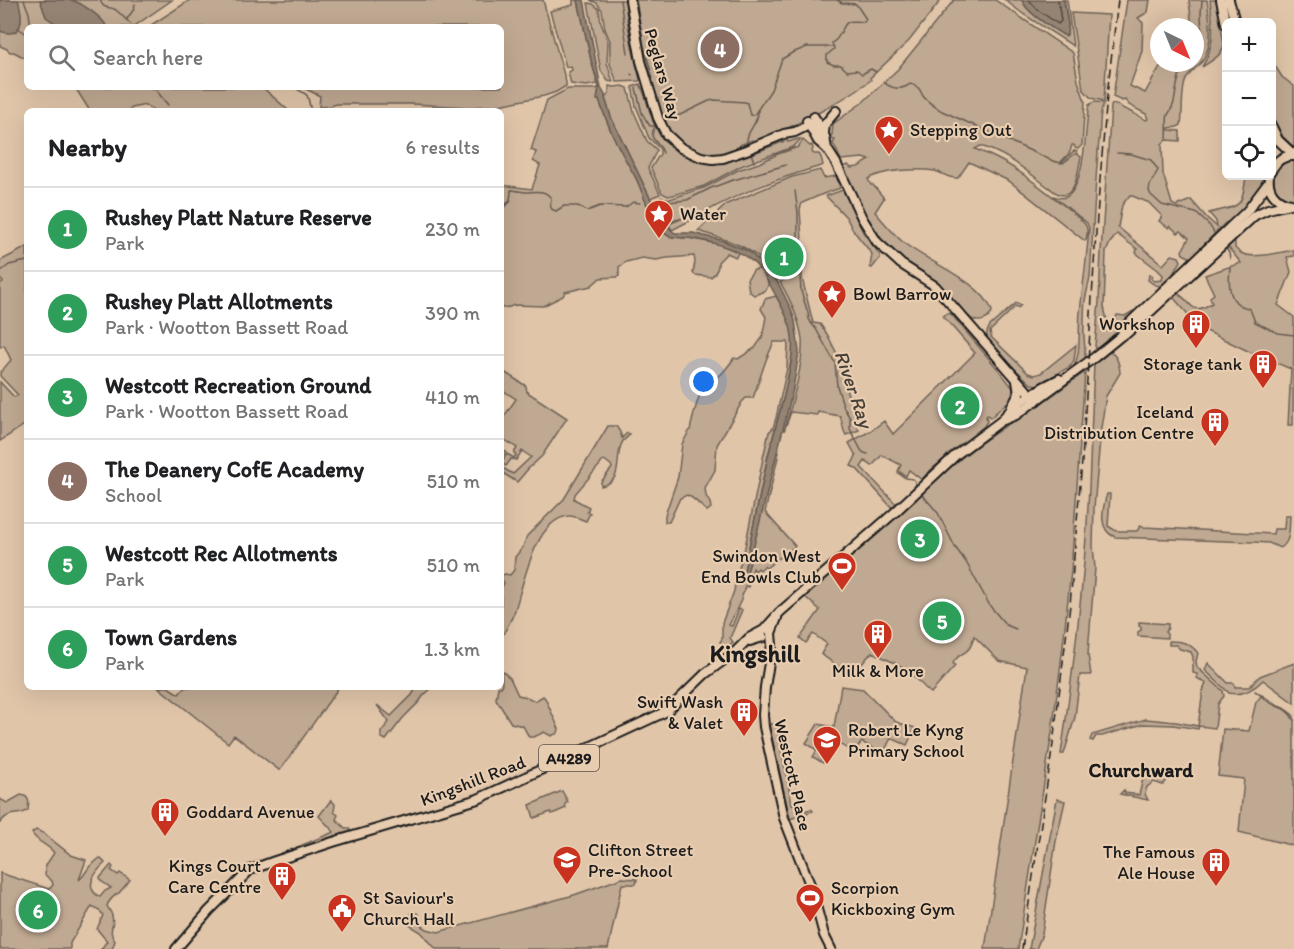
<!DOCTYPE html>
<html lang="en">
<head>
<meta charset="utf-8">
<style>
	:root { --surface:#fff; --page:#f6f6f6; --text:#202124; --muted:#757577; --line:#e0e0e0; --accent:#c8321e }
	body { margin:0; font-family:Itim,sans-serif; background:var(--page); color:var(--text) }
	.controls { position:absolute; right:18px; top:18px; display:grid; overflow:hidden; border-radius:9px; box-shadow:0 6px 24px #0002 }
	.controls button { width:54px; height:54px; display:grid; place-items:center; padding:0; border:0; border-bottom:2px solid var(--line); background:var(--surface); color:var(--text); font:30px sans-serif }
	.compass { position:absolute; left:1150px; top:18px; width:54px; height:54px; border-radius:50%; background:var(--surface); box-shadow:0 6px 24px #0002; rotate:137deg }
	.you { position:absolute; left:704px; top:382px; width:21px; height:21px; margin:-15px; border:4px solid #fff; border-radius:50%; background:#1a73e8; box-shadow:0 0 0 9px #1a73e833 }
	.badge { display:grid; place-items:center; width:39px; height:39px; border-radius:50%; background:var(--accent); color:#fff; font-size:20px; font-weight:700 }
	.pin { position:absolute; translate:-50% -50%; border:3px solid #fff; box-shadow:0 2px 6px #0006 }
	.list { margin:0; padding:0; list-style:none }
	h2 { display:flex; justify-content:space-between; align-items:center; height:78px; margin:0; padding:0 24px; font-size:26px }
	h2 small { font-size:20px; font-weight:400; color:var(--muted) }
	.list li { display:grid; grid-template-columns:39px 1fr auto; gap:18px; align-items:center; box-sizing:border-box; height:84px; padding:0 24px; border-top:2px solid var(--line) }
	.list b { display:block; font-size:22px; white-space:nowrap }
	.list p { margin:0; font-size:20px; white-space:nowrap; color:var(--muted) }
	.list em { font-size:20px; font-style:normal; color:var(--muted) }
	.icon { flex:none; width:33px; height:33px; fill:none; stroke:currentColor; stroke-width:2; stroke-linecap:round; stroke-linejoin:round }
	.map { position:relative; flex:none; width:1294px; height:949px; overflow:hidden }
	.search { position:absolute; background:var(--surface); box-shadow:0 6px 24px #0002; left:24px; top:24px; width:480px; height:66px; display:flex; align-items:center; gap:15px; box-sizing:border-box; padding:0 21px; border-radius:9px; color:var(--muted); font-size:22px }
	.panel { position:absolute; background:var(--surface); box-shadow:0 6px 24px #0002; left:24px; top:108px; width:480px; height:582px; border-radius:9px }
	.map>svg:first-child { display:block }
	.green { fill:#c0a992; stroke:#6e6257; stroke-width:1.5 }
	.water { fill:#958473; stroke:#655a50; stroke-width:1.5 }
	.lines { fill:none; stroke-linecap:round; stroke-linejoin:round }
	.shore { stroke:#4c463f; stroke-width:1.5 }
	.stream { stroke:#655a50; stroke-width:1.5 }
	.major-casing { stroke:#1c1c1c; stroke-width:12 }
	.major { stroke:#e8ccaf; stroke-width:8 }
	.rail { stroke:#1c1c1c; stroke-width:1.5; stroke-dasharray:9 4.5; stroke-linecap:butt }
	.labels { text-anchor:middle; stroke-width:4.5; stroke-linejoin:round; paint-order:stroke }
	.shield { fill:#e8ccaf; stroke:#595148; stroke-width:1.5 }
	.shield-label { font-size:16px; font-weight:bold; fill:#1c1c1c }
	.street-label { font-size:18px; fill:#1c1c1c; stroke:#e8ccaf }
	.poi-label { font-size:18px; fill:#1c1c1c; stroke:#e8ccaf; text-anchor:start }
	.water-label { font-size:20px; font-style:italic; fill:#46403a; stroke:#e8ccaf }
	.neighbourhood-label { font-size:20px; font-weight:bold; fill:#1c1c1c; stroke:#e8ccaf }
	.district-label { font-size:24px; font-weight:bold; fill:#1c1c1c; stroke:#e8ccaf }
</style>
</head>
<body>
<div class="map">
<svg width="1294" height="949" viewBox="0 0 1294 949">
	<rect width="100%" height="100%" fill="#e0c5a9"/>
	<filter id="ink" filterUnits="userSpaceOnUse"><feTurbulence type="fractalNoise" baseFrequency=".0167" numOctaves="2"/><feDisplacementMap in="SourceGraphic" scale="12" xChannelSelector="R" yChannelSelector="G"/><feConvolveMatrix kernelMatrix="1 2 1 2 8 2 1 2 1" color-interpolation-filters="sRGB"/></filter>
	<g filter="url(#ink)">
		<!-- green -->
		<path class="green" d="M 0,0 L 172,0 L 133,27 L 27,27 L 27,59 L 14,52 L 10,52 L 7,49 L 0,46 Z
			M 190,0 L 199,1 L 201,0 L 543,0 L 566,82 L 566,86 L 556,92 L 544,96 L 494,106 L 468,107 L 412,104 L 336,104 L 331,106 L 319,107 L 320,96 L 302,87 L 501,87 L 501,27 L 148,27 Z
			M 573,0 L 578,0 L 591,60 L 598,84 L 586,86 L 571,84 L 568,72 L 572,70 L 571,66 L 566,67 L 550,11 L 573,5 Z
			M 590,0 L 625,0 C 627,28 633,53 640,80 L 639,81 L 617,82 L 610,64 L 610,41 L 605,29 L 602,10 L 597,3 Z
			M 636,0 L 941,0 L 909,41 L 870,78 L 871,80 C 837,105 800,123 762,140 L 754,144 L 752,140 L 740,145 L 741,149 L 730,154 L 713,156 L 696,153 L 672,138 L 664,122 L 650,79 L 653,78 L 644,46 Z
			M 954,0 L 995,0 L 1073,53 L 1078,81 L 1085,101 L 1082,145 L 1078,149 L 1075,148 L 1074,145 L 1072,145 L 1070,152 L 1061,162 L 1063,163 L 1076,153 L 1081,157 C 1078,168 1077,191 1065,195 C 1058,196 1053,190 1048,187 C 1027,171 1006,153 980,146 L 975,149 C 985,153 996,158 1005,163 C 1017,169 1082,217 1086,226 C 1088,230 1087,236 1086,240 L 1085,241 L 1009,181 L 969,162 L 958,178 C 949,179 943,173 935,171 C 917,168 883,170 868,179 L 871,185 L 873,185 L 884,198 L 875,212 C 884,222 893,234 904,243 C 927,262 982,281 992,311 C 989,322 976,324 968,316 L 967,317 C 956,304 945,290 931,280 C 913,267 894,257 879,239 C 867,225 860,206 852,190 L 853,189 L 843,167 L 848,165 L 851,168 L 858,167 L 870,160 L 863,158 L 841,160 L 833,143 L 835,140 L 831,139 L 830,136 L 832,135 L 833,124 L 863,102 L 898,69 Z
			M 1005,0 L 1022,0 C 1027,14 1053,28 1065,36 L 1068,25 L 1064,0 L 1067,0 L 1073,46 L 1023,14 Z
			M 1127,0 L 1150,0 L 1148,12 L 1138,18 L 1143,23 L 1142,51 L 1130,86 L 1145,93 L 1162,63 L 1195,63 L 1195,27 L 1185,27 L 1191,19 L 1189,0 L 1207,0 C 1210,20 1214,43 1203,60 C 1197,68 1188,73 1185,82 C 1181,95 1183,111 1181,125 L 1177,127 L 1169,128 L 1169,130 L 1180,131 L 1180,141 L 1166,140 L 1162,144 L 1163,174 L 1172,204 L 1176,206 L 1191,200 L 1207,218 L 1217,227 L 1216,221 L 1209,213 C 1240,205 1242,210 1246,176 L 1263,176 C 1261,191 1241,220 1225,223 L 1191,258 L 1183,254 L 1182,251 L 1189,238 L 1181,231 L 1178,233 L 1170,226 L 1169,228 L 1159,221 L 1162,216 L 1148,202 L 1147,202 L 1130,195 L 1122,205 L 1118,227 L 1163,265 L 1172,255 L 1179,257 L 1181,261 C 1179,266 1175,269 1173,274 C 1167,286 1159,290 1148,280 L 1149,275 L 1150,274 L 1153,276 L 1151,278 L 1154,281 L 1162,280 L 1163,275 L 1158,270 L 1136,253 L 1137,249 L 1117,234 L 1110,243 L 1106,252 L 1104,307 L 1108,325 L 1114,323 L 1117,315 L 1125,316 L 1133,311 L 1136,312 L 1133,316 L 1108,343 L 1097,350 L 1095,346 L 1099,302 L 1101,252 L 1111,107 L 1112,104 L 1120,106 L 1121,108 L 1127,110 L 1146,120 L 1148,119 L 1146,114 L 1129,105 L 1125,100 L 1122,101 L 1113,97 Z
			M 1210,0 L 1217,0 L 1224,45 C 1221,57 1212,60 1202,67 C 1216,44 1213,25 1210,0 Z
			M 588,3 L 593,4 L 599,9 L 601,23 L 608,42 L 607,63 L 613,82 L 608,81 L 601,71 Z
			M 1071,13 L 1109,15 L 1104,101 L 1091,98 L 1083,89 Z
			M 1272,61 L 1282,77 L 1294,86 L 1294,147 L 1283,137 L 1273,118 L 1273,115 L 1272,113 Z
			M 640,84 C 648,99 649,117 658,132 C 664,141 672,149 681,154 C 717,174 753,153 787,140 L 788,142 L 798,139 L 801,139 L 793,147 L 741,166 L 704,186 L 673,195 L 668,196 L 662,193 L 651,168 L 660,154 L 660,149 L 649,138 L 636,106 L 632,87 Z
			M 609,86 L 614,87 L 623,86 L 628,88 L 634,112 L 647,141 L 657,150 L 648,168 L 660,194 L 650,198 L 611,117 L 605,98 L 609,94 Z
			M 77,87 L 262,87 L 289,111 L 155,111 L 145,105 L 132,108 L 128,111 L 90,111 L 76,89 Z
			M 599,87 L 599,100 L 610,129 L 636,178 L 650,209 L 653,219 L 665,234 L 670,237 L 689,238 L 722,245 L 738,252 L 736,257 L 727,253 L 718,262 C 719,269 716,273 711,277 L 695,275 L 693,273 L 695,262 L 694,256 L 667,258 L 656,260 L 642,258 L 626,262 L 619,267 L 619,276 L 617,277 L 600,278 L 591,286 L 565,292 L 563,296 L 543,306 L 513,305 L 510,307 L 501,308 L 501,211 L 511,201 L 510,200 L 501,209 L 501,185 L 532,189 L 540,165 L 533,161 L 536,152 L 531,150 L 547,100 L 568,89 L 596,89 Z
			M 1094,102 L 1104,103 C 1098,114 1101,127 1099,140 C 1095,185 1093,231 1090,277 C 1089,285 1086,293 1085,301 C 1084,309 1084,318 1084,326 C 1083,338 1086,348 1085,361 L 1073,368 C 1082,352 1078,330 1080,312 C 1083,284 1087,256 1089,228 L 1087,223 L 1053,196 C 1057,197 1061,199 1066,197 C 1084,189 1086,129 1088,110 L 1089,105 Z
			M 803,140 L 810,146 L 812,145 L 813,148 L 812,152 L 814,154 L 819,154 L 821,157 L 823,165 L 821,166 C 779,178 738,193 700,215 L 697,214 L 691,216 L 699,216 L 672,230 L 669,224 L 683,218 L 668,222 C 662,215 657,210 655,201 L 661,197 L 670,199 L 706,187 L 738,170 L 759,163 L 778,154 L 798,147 Z
			M 1294,160 L 1294,199 C 1266,198 1268,161 1294,160 Z
			M 820,170 L 824,178 L 836,176 L 840,188 L 823,194 L 802,203 L 800,209 L 803,256 L 802,278 L 813,323 L 820,324 L 827,334 L 841,362 L 845,386 L 857,420 L 857,426 L 859,430 L 846,435 C 842,429 843,423 840,416 L 818,412 L 817,415 L 791,412 L 784,431 C 791,406 804,365 802,339 C 799,319 790,299 780,282 L 784,280 L 782,278 L 778,280 C 756,247 735,242 698,231 L 727,204 L 792,177 Z
			M 843,190 L 863,232 L 880,255 L 880,258 L 872,268 L 870,267 L 872,254 L 853,230 L 846,217 L 826,196 Z
			M 1231,241 L 1235,242 L 1235,248 C 1238,251 1240,253 1243,254 C 1255,259 1281,252 1294,250 L 1294,256 L 1287,257 L 1291,272 L 1278,305 L 1294,317 L 1293,425 L 1288,425 L 1291,369 L 1248,351 L 1200,328 L 1173,297 L 1177,293 C 1193,302 1190,317 1212,303 L 1210,297 L 1214,294 L 1205,275 L 1241,263 L 1228,247 L 1227,245 Z
			M 27,247 L 27,423 L 0,441 L 0,382 L 14,397 L 18,395 L 0,376 L 0,373 L 11,360 L 4,345 L 0,347 L 0,284 L 3,282 L 0,279 L 0,261 Z
			M 759,269 L 761,269 C 771,284 772,290 754,295 L 749,291 L 747,279 L 754,270 Z
			M 776,296 L 787,313 L 793,331 L 793,352 L 784,396 L 768,456 L 744,571 L 747,572 L 776,453 L 779,453 L 765,512 L 795,546 L 766,568 L 764,566 L 760,570 L 758,568 L 755,571 L 753,568 L 748,587 L 745,586 L 741,600 L 729,625 L 732,626 L 739,609 L 742,610 L 730,638 L 733,642 L 728,646 L 724,647 L 720,642 L 722,639 L 722,623 L 734,591 L 736,577 L 744,552 L 763,458 L 769,432 L 773,428 L 776,418 L 787,368 L 788,342 L 774,342 L 766,360 L 753,398 L 746,398 L 742,402 L 717,445 L 715,470 L 705,488 L 706,496 L 710,503 L 711,508 L 707,511 C 700,506 696,499 687,495 L 680,498 L 669,522 L 665,522 L 665,515 L 678,477 L 682,444 L 690,430 L 694,413 L 701,390 C 716,380 724,373 734,358 L 738,359 L 755,348 L 762,338 L 766,317 L 761,309 L 765,299 Z
			M 1016,303 L 1021,305 L 1018,308 L 1016,306 L 990,331 L 991,337 L 1028,373 L 1034,375 L 1041,373 L 1076,345 L 1074,360 L 1071,366 L 1038,385 L 1031,384 C 1023,376 987,345 987,336 C 986,331 988,330 990,326 Z
			M 947,313 L 951,314 L 997,368 L 1013,388 L 1012,398 L 990,418 L 988,415 L 986,416 L 987,421 L 984,426 L 927,473 L 922,480 L 909,470 L 906,476 L 898,471 L 901,465 L 882,455 L 872,466 L 865,461 L 861,467 L 898,506 L 893,509 L 856,468 L 851,466 L 856,456 L 849,443 L 872,430 L 884,421 L 893,434 L 975,353 L 943,316 Z
			M 1109,352 C 1117,354 1120,366 1120,373 L 1106,396 L 1101,428 L 1094,508 L 1093,546 L 1095,568 L 1089,640 L 1088,655 L 1091,675 L 1080,675 L 1075,717 L 1064,754 L 1061,754 C 1074,666 1085,577 1089,488 C 1091,447 1092,405 1094,364 C 1096,358 1104,353 1109,352 Z
			M 501,370 L 526,386 L 527,392 L 567,418 L 542,456 L 528,469 L 517,482 L 501,472 L 501,467 L 513,474 L 531,457 L 522,451 L 516,460 L 511,459 L 506,466 L 501,463 L 507,454 L 514,458 L 516,455 L 514,453 L 517,448 L 505,440 L 502,444 L 503,450 L 506,452 L 501,459 L 501,421 L 516,399 L 501,389 Z
			M 1085,372 L 1071,571 L 1062,654 L 1052,732 L 1018,949 L 985,949 L 1027,667 L 999,661 L 974,636 C 969,658 961,649 953,663 L 955,666 L 931,693 C 921,686 919,678 906,671 L 907,669 L 872,652 L 861,665 L 850,675 L 821,654 L 827,644 L 813,634 L 806,643 L 800,638 L 820,610 L 804,596 L 916,500 L 919,495 L 960,459 L 981,443 L 1033,407 L 1039,405 Z
			M 608,426 L 616,426 L 620,432 L 622,438 L 627,433 L 630,434 C 628,437 625,439 623,441 C 613,456 626,481 601,486 L 601,482 L 612,468 L 611,465 L 604,460 L 575,494 L 574,499 L 589,507 L 587,512 L 590,513 L 586,521 C 580,519 574,515 568,516 C 534,520 523,587 514,613 C 510,622 506,630 501,638 L 501,589 L 504,583 L 501,578 L 502,575 L 505,574 L 510,575 L 514,570 L 515,557 L 523,547 L 527,536 L 564,499 Z
			M 1107,494 L 1110,494 L 1108,526 L 1116,531 L 1137,531 L 1141,525 L 1144,527 L 1273,534 L 1274,529 L 1284,529 L 1285,516 L 1290,516 C 1289,527 1291,543 1280,548 L 1269,543 L 1253,542 L 1115,537 C 1098,530 1102,510 1107,494 Z
			M 1139,622 L 1168,624 L 1168,628 L 1165,632 L 1167,634 L 1167,638 L 1138,636 L 1138,632 L 1141,630 L 1141,627 L 1139,626 Z
			M 1169,641 C 1182,641 1190,643 1198,653 L 1196,661 L 1197,667 L 1223,691 L 1224,696 L 1218,704 L 1215,728 L 1199,726 L 1198,729 L 1173,725 L 1143,724 L 1102,736 L 1096,736 L 1093,741 L 1090,740 L 1092,735 L 1146,719 L 1176,722 L 1198,726 L 1203,691 L 1206,683 L 1197,678 L 1197,674 L 1193,673 L 1193,657 L 1191,652 L 1180,649 L 1176,645 L 1169,645 Z
			M 1208,663 L 1228,683 L 1234,683 L 1235,687 L 1249,687 L 1260,676 L 1294,663 L 1294,703 L 1263,680 C 1253,690 1242,696 1229,693 L 1205,670 Z
			M 501,670 L 510,678 L 518,695 L 527,697 L 535,701 L 543,696 L 545,698 L 559,729 L 558,733 L 551,736 L 544,732 L 534,737 L 529,737 L 523,726 L 511,723 L 496,699 L 498,687 L 501,687 L 502,682 Z
			M 841,686 L 863,689 L 896,722 L 915,728 L 907,745 L 891,738 L 883,754 L 862,742 L 854,752 L 841,745 L 833,744 L 833,747 L 823,763 L 813,757 L 817,750 L 806,743 L 818,724 L 834,727 Z
			M 158,687 L 168,687 L 179,694 L 185,687 L 339,687 L 281,769 L 279,770 L 234,735 L 228,743 Z
			M 417,687 L 433,687 L 424,695 L 419,702 L 403,718 L 386,740 L 384,739 L 381,737 L 381,732 L 389,722 L 377,705 L 391,716 L 412,695 Z
			M 1262,695 C 1272,703 1285,707 1294,716 L 1294,846 L 1239,832 L 1244,779 L 1218,776 L 1223,729 L 1249,731 L 1256,702 Z
			M 769,724 L 776,724 L 792,804 L 801,805 L 804,811 L 811,809 L 813,811 L 790,819 Z
			M 1145,771 L 1170,776 L 1163,785 L 1154,782 L 1147,787 L 1145,794 L 1148,800 L 1120,794 L 1124,790 L 1125,793 L 1139,795 Z
			M 562,791 L 568,802 L 565,804 L 566,808 L 552,814 L 551,812 L 534,818 L 530,805 Z
			M 21,795 C 30,796 29,803 28,810 C 21,816 13,812 6,817 C 4,818 2,821 0,823 L 0,799 L 7,803 Z
			M 1057,799 L 1065,801 L 1056,841 L 1042,934 L 1036,949 L 1029,949 Z
			M 331,800 L 335,804 L 334,812 L 338,815 L 336,819 L 345,828 L 349,828 L 352,835 L 268,859 L 334,832 L 319,816 Z
			M 36,830 L 43,833 L 71,855 L 86,860 L 79,880 L 83,876 L 90,866 L 100,858 L 105,863 C 95,872 83,888 100,897 L 105,891 L 111,888 L 101,881 L 100,878 L 111,865 L 113,867 L 111,870 L 118,875 L 120,873 L 130,880 L 119,893 C 115,894 108,902 107,906 C 108,908 112,914 112,916 C 115,927 107,930 115,941 L 112,949 L 101,949 L 107,941 L 97,929 L 103,915 L 99,910 L 92,906 L 70,943 L 70,949 L 0,949 L 0,873 L 49,889 L 53,885 L 52,881 L 45,875 L 46,865 L 54,853 C 48,844 37,843 32,833 Z
			M 622,878 L 637,879 L 636,884 L 622,884 L 608,949 L 436,949 L 421,932 L 406,923 L 412,912 L 419,914 L 416,922 L 427,929 L 438,932 L 574,895 Z"/>
		<!-- water -->
		<path class="water" d="M 0,0 L 18,0 C 23,16 25,40 0,31 Z
			M 40,0 C 49,0 63,0 71,0 C 82,3 102,17 107,27 L 61,27 L 46,17 Z
			M 578,0 L 584,0 L 601,88 L 605,95 L 605,98 L 611,117 L 657,212 L 671,230 L 675,233 L 693,233 L 724,241 L 748,251 L 766,267 L 778,283 L 791,309 L 795,321 L 799,352 L 793,389 L 747,573 L 744,571 L 768,456 L 784,396 L 791,363 C 796,332 789,320 775,294 C 761,268 753,256 723,246 C 714,243 697,239 688,238 C 680,237 672,239 666,234 C 651,222 644,196 636,178 C 629,166 622,154 616,142 C 609,128 604,114 599,100 L 597,100 L 599,87 L 591,60 Z
			M 1022,0 L 1064,0 L 1068,25 L 1067,35 L 1065,36 C 1053,28 1027,14 1022,0 Z"/>
		<g class="lines">
			<!-- shore -->
			<path class="shore" d="M 1029,0 L 1038,10 L 1058,24 L 1061,21 L 1058,0"/>
			<!-- stream -->
			<path class="stream" d="M 24,0 L 29,13 L 31,27
				M 100,0 C 104,11 108,5 116,10 C 121,14 126,20 131,24
				M 620,0 L 628,53
				M 837,0 L 842,3 L 856,4 L 866,19 L 864,22 C 860,22 852,20 848,22 C 842,25 842,37 832,43 L 834,49 L 827,55 L 827,62 L 834,65 L 841,65 L 847,71 L 857,70 L 862,74 L 871,69 L 876,72
				M 127,19 L 134,9 L 135,4
				M 18,28 L 27,34
				M 1195,44 L 1202,37 L 1201,13 L 1202,0
				M 631,74 L 632,75
				M 883,81 C 888,87 897,90 905,87 C 910,85 908,83 914,85 C 920,87 920,91 923,96 C 928,103 936,107 942,111 L 1053,161 L 1061,163 L 1074,151 L 1077,151
				M 148,87 L 155,89 L 168,105
				M 294,87 C 311,98 306,91 311,111
				M 636,88 L 642,113 L 646,120 L 650,126 L 655,126
				M 172,110 L 173,111
				M 664,121 L 675,115 L 680,115 L 709,101 L 714,100 L 745,102 L 747,103 L 750,115 L 754,115 L 771,90 L 782,59 L 792,53 L 807,47 L 834,47
				M 654,128 C 648,142 660,141 663,153
				M 1167,139 C 1168,133 1166,120 1168,115 C 1170,111 1173,107 1174,102 C 1177,88 1177,76 1184,65 L 1190,65 L 1191,63
				M 747,145 C 745,130 759,125 758,110
				M 751,153 L 754,162
				M 1117,153 L 1131,154 L 1151,160 L 1158,170 L 1150,185 L 1149,191 L 1151,195 L 1162,205 L 1196,213 L 1210,226 L 1214,233
				M 795,191 L 798,213 L 798,249 L 801,291 L 808,313 L 809,319 L 811,323 L 816,329 L 835,363 L 837,386 L 844,408 L 850,418 L 850,429 L 861,450 L 864,453 L 868,454
				M 658,203 L 687,200 L 711,188 L 730,181 L 786,165
				M 501,210 C 509,204 511,200 511,190 C 516,190 521,192 526,192 C 536,192 544,189 551,198 C 551,204 548,209 556,211 L 564,206 L 578,206 L 587,211 L 600,206 L 626,207 L 633,202 L 640,203
				M 1226,248 L 1229,253 L 1230,259
				M 1230,267 C 1229,276 1228,295 1236,302 C 1239,306 1245,307 1250,309 L 1255,322 L 1278,333 L 1294,335
				M 0,272 L 9,265 L 27,261
				M 898,473 L 906,478 L 913,479 L 915,481 L 916,487
				M 921,493 L 938,513 L 955,547 L 966,562 L 990,606 L 1006,625 L 1016,629
				M 1255,691 C 1260,694 1262,696 1266,700 C 1279,710 1284,704 1294,720"/>
			<!-- major casing -->
			<g class="major-casing">
				<path id="major" d="M 630,0 L 641,61 L 658,118 L 666,134 L 681,148 L 701,157 L 713,159 L 723,158 L 746,150 L 784,134 L 795,132 L 817,121
					M 1221,0 L 1226,24
					M 1229,0 L 1235,22
					M 814,117 L 825,137 L 827,149
					M 807,121 L 818,141 L 827,149 L 836,163 L 862,218 L 877,242 L 901,264 L 935,286 L 1036,401
					M 1272,127 L 1278,140 L 1294,155
					M 824,133 L 825,124 L 836,111
					M 1272,169 C 1277,160 1284,155 1294,156
					M 1269,176 C 1267,190 1275,201 1290,204
					M 1122,335 L 1123,329 L 1247,211 L 1268,183
					M 1012,406 L 1019,394 L 1017,381
					M 1001,421 C 1014,403 1038,389 1059,379
					M 777,618 L 771,633 L 772,645 L 765,687 L 763,715 L 764,727 L 784,818 L 811,887 L 824,935 L 831,949
					M 750,641 L 763,637
					M 176,949 L 209,911 L 250,870 L 275,861 L 333,842 L 478,799 L 667,711 L 705,674 L 735,652 L 749,638 L 764,630 L 780,612 L 894,513 L 957,454 L 1001,421 L 1016,415 L 1095,357 L 1122,335 L 1127,333 L 1255,215 L 1268,209 L 1290,204"/>
			</g>
			<!-- major -->
			<use href="#major" class="major"/>
			<!-- rail -->
			<path class="rail" d="M 1022,949 L 1053,744 L 1070,605 L 1082,461 L 1097,216 L 1107,95 L 1118,0"/>
		</g>
	</g>
	<!-- icons -->
	<defs>
		<g id="sight-pin" transform="scale(1.5)"><path d="M0 17L-7.5 6A9.5 9.5 0 1 1 7.5 6Z" fill="#c8321e" stroke="#e8ccaf"/><path d="M0-6L1.8-2.2L6-1.7L2.9 1.2L3.7 5.4L0 3.3L-3.7 5.4L-2.9 1.2L-6-1.7L-1.8-2.2Z" fill="#fff"/></g>
		<g id="building-pin" transform="scale(1.5)"><path d="M0 17L-7.5 6A9.5 9.5 0 1 1 7.5 6Z" fill="#c8321e" stroke="#e8ccaf"/><path d="M-4-6H4V6H1V3H-1V6H-4ZM-2.5-4.3h1.7v1.8h-1.7ZM.8-4.3h1.7v1.8H.8ZM-2.5-1h1.7V.8h-1.7ZM.8-1h1.7V.8H.8Z" fill="#fff"/></g>
		<g id="stadium-pin" transform="scale(1.5)"><path d="M0 17L-7.5 6A9.5 9.5 0 1 1 7.5 6Z" fill="#c8321e" stroke="#e8ccaf"/><path d="M0-5a6.5 5 0 1 0 0 10a6.5 5 0 1 0 0-10ZM-3.5-1.8h7v3.6h-7Z" fill="#fff"/></g>
		<g id="school-pin" transform="scale(1.5)"><path d="M0 17L-7.5 6A9.5 9.5 0 1 1 7.5 6Z" fill="#c8321e" stroke="#e8ccaf"/><path d="M0-5L7-2L0 1L-7-2ZM-4 1L0 2.5L4 1V4Q0 6-4 4Z" fill="#fff"/></g>
		<g id="civic-pin" transform="scale(1.5)"><path d="M0 17L-7.5 6A9.5 9.5 0 1 1 7.5 6Z" fill="#c8321e" stroke="#e8ccaf"/><path d="M-.6-6.5H3V-4.5H.6V-3L4-1V1h2V6H-6V1h2V-1L-.6-3ZM-1.2 2.5V6h2.4V2.5Z" fill="#fff"/></g>
	</defs>
	<g fill-rule="evenodd">
		<use href="#sight-pin" x="889" y="130"/>
		<use href="#sight-pin" x="659" y="214"/>
		<use href="#sight-pin" x="832" y="294"/>
		<use href="#building-pin" x="1196" y="324"/>
		<use href="#building-pin" x="1263" y="364"/>
		<use href="#building-pin" x="1215" y="422"/>
		<use href="#stadium-pin" x="842" y="566"/>
		<use href="#building-pin" x="878" y="634"/>
		<use href="#building-pin" x="744" y="712"/>
		<use href="#school-pin" x="827" y="740"/>
		<use href="#building-pin" x="165" y="812"/>
		<use href="#school-pin" x="567" y="860"/>
		<use href="#building-pin" x="1216" y="862"/>
		<use href="#building-pin" x="282" y="876"/>
		<use href="#stadium-pin" x="810" y="898"/>
		<use href="#civic-pin" x="342" y="908"/>
	</g>
	<g class="labels">
		<!-- shield labels -->
		<rect class="shield" x="539" y="745" width="60" height="26" rx="4.5"/>
		<g class="shield-label">
			<text x="569" y="764">A4289</text>
		</g>
		<!-- street labels -->
		<g class="street-label">
			<text transform="translate(663 74) rotate(74)" y="6">Peglars Way</text>
			<text transform="translate(793 775) rotate(77)" y="6">Westcott Place</text>
			<text transform="translate(473 781) rotate(-21)" y="6">Kingshill Road</text>
		</g>
		<!-- poi labels -->
		<g class="poi-label">
			<text x="910" y="136">Stepping Out</text>
			<text x="680" y="220">Water</text>
			<text x="853" y="300">Bowl Barrow</text>
			<text x="1175" y="330" text-anchor="end">Workshop</text>
			<text x="1242" y="370" text-anchor="end">Storage tank</text>
			<text x="1194" y="418" text-anchor="end">Iceland<tspan x="1194" dy="21">Distribution Centre</tspan></text>
			<text x="821" y="562" text-anchor="end">Swindon West<tspan x="821" dy="21">End Bowls Club</tspan></text>
			<text x="878" y="677" text-anchor="middle">Milk &amp; More</text>
			<text x="723" y="708" text-anchor="end">Swift Wash<tspan x="723" dy="21">&amp; Valet</tspan></text>
			<text x="848" y="736">Robert Le Kyng<tspan x="848" dy="21">Primary School</tspan></text>
			<text x="186" y="818">Goddard Avenue</text>
			<text x="588" y="856">Clifton Street<tspan x="588" dy="21">Pre-School</tspan></text>
			<text x="1195" y="858" text-anchor="end">The Famous<tspan x="1195" dy="21">Ale House</tspan></text>
			<text x="261" y="872" text-anchor="end">Kings Court<tspan x="261" dy="21">Care Centre</tspan></text>
			<text x="831" y="894">Scorpion<tspan x="831" dy="21">Kickboxing Gym</tspan></text>
			<text x="363" y="904">St Saviour's<tspan x="363" dy="21">Church Hall</tspan></text>
		</g>
		<!-- water labels -->
		<g class="water-label">
			<text transform="translate(854 389) rotate(71)" y="7">River Ray</text>
		</g>
		<!-- neighbourhood labels -->
		<g class="neighbourhood-label">
			<text x="1141" y="777">Churchward</text>
		</g>
		<!-- district labels -->
		<g class="district-label">
			<text x="755" y="662">Kingshill</text>
		</g>
	</g>
</svg>
<div class="controls">
<button>+</button>
<button>−</button>
<button><svg class="icon" aria-label="locate" viewBox="0 0 24 24"><circle cx="12" cy="12" r="6"/><path d="M12 2v4M12 18v4M2 12h4M18 12h4"/></svg></button>
</div>
<svg class="compass" viewBox="-18 -18 36 36"><path d="M0-13l5 13h-10z" fill="#e53935"/><path d="M0 13l5-13h-10z" fill="#757577"/></svg>
<div class="you"></div>
<div class="pin badge" style="left:784px;top:257px;background:#2e9e5b">1</div>
<div class="pin badge" style="left:960px;top:406px;background:#2e9e5b">2</div>
<div class="pin badge" style="left:920px;top:539px;background:#2e9e5b">3</div>
<div class="pin badge" style="left:720px;top:49px;background:#8d6e63">4</div>
<div class="pin badge" style="left:942px;top:621px;background:#2e9e5b">5</div>
<div class="pin badge" style="left:38px;top:910px;background:#2e9e5b">6</div>
<div class="search"><svg class="icon" aria-label="search" viewBox="0 0 24 24"><circle cx="10" cy="10" r="6"/><path d="M15 15l6 6"/></svg>Search here</div>
<section class="panel">
<h2>Nearby<small>6 results</small></h2>
<ul class="list">
<li><span class="badge" style="background:#2e9e5b">1</span><div><b>Rushey Platt Nature Reserve</b><p>Park</p></div><em>230 m</em></li>
<li><span class="badge" style="background:#2e9e5b">2</span><div><b>Rushey Platt Allotments</b><p>Park · Wootton Bassett Road</p></div><em>390 m</em></li>
<li><span class="badge" style="background:#2e9e5b">3</span><div><b>Westcott Recreation Ground</b><p>Park · Wootton Bassett Road</p></div><em>410 m</em></li>
<li><span class="badge" style="background:#8d6e63">4</span><div><b>The Deanery CofE Academy</b><p>School</p></div><em>510 m</em></li>
<li><span class="badge" style="background:#2e9e5b">5</span><div><b>Westcott Rec Allotments</b><p>Park</p></div><em>510 m</em></li>
<li><span class="badge" style="background:#2e9e5b">6</span><div><b>Town Gardens</b><p>Park</p></div><em>1.3 km</em></li>
</ul>
</section>
</div>
</body>
</html>
